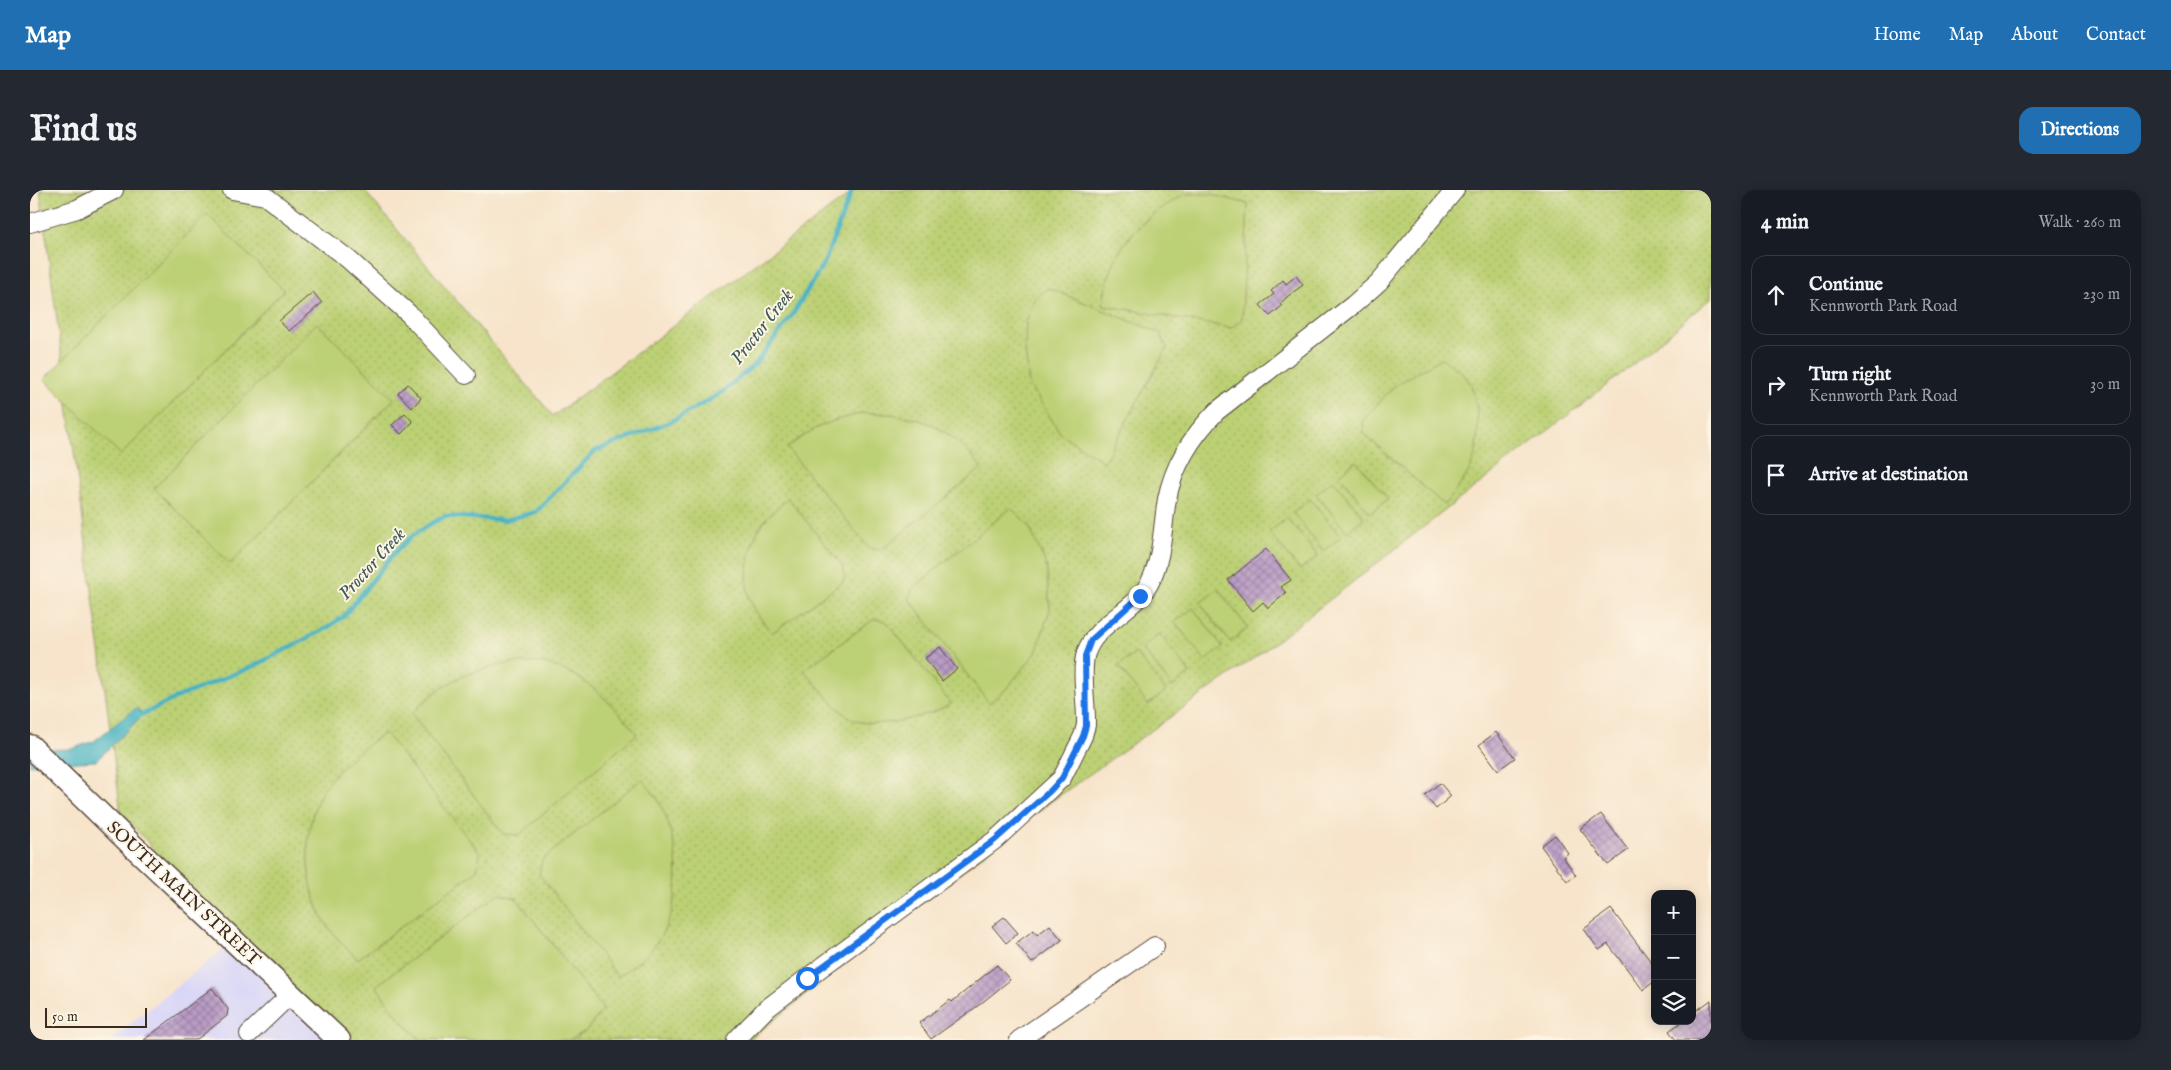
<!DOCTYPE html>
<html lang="en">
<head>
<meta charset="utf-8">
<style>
	:root { --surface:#171b24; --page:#242831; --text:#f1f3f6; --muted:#9ea1a6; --line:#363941; --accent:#1f6fb2 }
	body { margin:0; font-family:"IM FELL English",serif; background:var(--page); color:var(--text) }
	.controls { position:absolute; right:15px; bottom:15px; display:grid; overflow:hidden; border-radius:10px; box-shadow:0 2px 12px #0003 }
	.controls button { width:45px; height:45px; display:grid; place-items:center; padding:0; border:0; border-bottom:1px solid var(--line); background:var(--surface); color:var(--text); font:25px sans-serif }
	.scale { position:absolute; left:15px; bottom:12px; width:102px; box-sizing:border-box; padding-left:5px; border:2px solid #3b2a1e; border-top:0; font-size:14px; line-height:18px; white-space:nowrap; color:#3b2a1e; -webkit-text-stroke:4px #fcf5e5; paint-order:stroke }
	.stop { position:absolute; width:15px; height:15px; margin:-11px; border:4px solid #1a73e8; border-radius:50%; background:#fff }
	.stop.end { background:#1a73e8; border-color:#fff; box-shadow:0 1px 5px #0008 }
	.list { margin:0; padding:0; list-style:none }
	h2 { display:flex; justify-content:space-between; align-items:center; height:65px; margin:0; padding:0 20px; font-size:21px }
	h2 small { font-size:16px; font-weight:400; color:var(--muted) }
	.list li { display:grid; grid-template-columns:32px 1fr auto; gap:15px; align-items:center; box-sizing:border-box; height:80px; margin:0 10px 10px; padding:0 10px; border:1px solid var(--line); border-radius:15px }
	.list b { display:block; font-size:19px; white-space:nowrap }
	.list p { margin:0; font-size:16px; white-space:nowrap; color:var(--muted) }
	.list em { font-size:16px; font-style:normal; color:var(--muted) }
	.icon { flex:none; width:28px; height:28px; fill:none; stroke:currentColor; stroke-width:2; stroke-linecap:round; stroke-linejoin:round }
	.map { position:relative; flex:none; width:1681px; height:850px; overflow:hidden; border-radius:15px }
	header { display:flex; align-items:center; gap:30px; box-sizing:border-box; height:70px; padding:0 25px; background:var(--accent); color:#fff }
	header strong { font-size:24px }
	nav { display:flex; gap:28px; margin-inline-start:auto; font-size:18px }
	.intro { display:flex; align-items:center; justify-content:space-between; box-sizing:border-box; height:120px; padding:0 30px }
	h1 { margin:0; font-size:35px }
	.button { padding:12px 22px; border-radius:15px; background:var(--accent); color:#fff; font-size:18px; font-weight:700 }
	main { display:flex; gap:30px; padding:0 30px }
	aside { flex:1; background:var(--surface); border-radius:15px; box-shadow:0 2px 12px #0003 }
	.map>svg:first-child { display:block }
	.built { fill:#d9d7f8 }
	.park { fill:url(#park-dots); stroke:#7c7d49 }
	.garden { fill:#bcd074; stroke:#7c7d49 }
	.water { fill:#45b2c2; stroke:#406e70 }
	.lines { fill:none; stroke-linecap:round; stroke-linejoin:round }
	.stream { stroke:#45b2c2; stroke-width:4.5 }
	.building { fill:url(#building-cross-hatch) }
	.minor-casing { stroke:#574638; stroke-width:20 }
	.major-casing { stroke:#574638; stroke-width:25 }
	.minor { stroke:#fff; stroke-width:18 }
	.major { stroke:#fff; stroke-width:22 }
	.route { stroke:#1a73e8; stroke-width:6 }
	.labels { text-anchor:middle; stroke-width:4; stroke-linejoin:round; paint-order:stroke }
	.street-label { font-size:18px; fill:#3b2a1e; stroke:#fcf5e5 }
	.water-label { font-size:19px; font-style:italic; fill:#3e5a57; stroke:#fcf5e5 }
</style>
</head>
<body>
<header>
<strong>Map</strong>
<nav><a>Home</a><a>Map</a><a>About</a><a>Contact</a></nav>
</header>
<div class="intro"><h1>Find us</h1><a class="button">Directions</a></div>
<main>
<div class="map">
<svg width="1681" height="850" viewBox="0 0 1681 850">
	<defs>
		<pattern id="park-dots" width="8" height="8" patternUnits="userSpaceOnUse" patternTransform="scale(1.25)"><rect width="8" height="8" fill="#bcd074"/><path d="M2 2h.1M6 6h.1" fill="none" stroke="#a2b364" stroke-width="1.8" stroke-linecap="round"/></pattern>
		<pattern id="building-cross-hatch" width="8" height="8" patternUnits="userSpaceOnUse" patternTransform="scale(1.25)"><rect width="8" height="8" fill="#ba9cc6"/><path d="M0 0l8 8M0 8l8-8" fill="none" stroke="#987fa0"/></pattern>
	</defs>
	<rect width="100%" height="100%" fill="#fcf5e5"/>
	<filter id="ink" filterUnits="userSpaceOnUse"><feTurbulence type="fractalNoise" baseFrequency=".02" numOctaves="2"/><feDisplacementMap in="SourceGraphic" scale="10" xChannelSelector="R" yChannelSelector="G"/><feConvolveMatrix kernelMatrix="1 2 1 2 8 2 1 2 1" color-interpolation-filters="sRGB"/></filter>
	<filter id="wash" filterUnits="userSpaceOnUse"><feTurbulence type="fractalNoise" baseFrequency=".0096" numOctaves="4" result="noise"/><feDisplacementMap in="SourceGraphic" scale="20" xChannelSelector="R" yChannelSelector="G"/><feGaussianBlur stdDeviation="1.12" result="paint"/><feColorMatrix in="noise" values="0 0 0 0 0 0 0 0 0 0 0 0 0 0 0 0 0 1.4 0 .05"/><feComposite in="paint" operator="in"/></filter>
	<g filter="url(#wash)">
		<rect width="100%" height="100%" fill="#f7e4cb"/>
		<!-- built -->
		<path class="built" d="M 206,749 L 306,850 L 80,850 Z"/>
		<!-- park -->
		<path class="park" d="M 10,0 L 334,0 L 523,226 L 825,0 L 1681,0 L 1681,108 L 1600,177 L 1235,460 L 1019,613 L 719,850 L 306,850 L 233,779 L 91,623 Z"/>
		<!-- garden -->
		<path class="garden" d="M 1155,4 L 1179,4 L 1218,14 L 1212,129 L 1201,138 L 1073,115 C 1080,58 1107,31 1155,4 Z
			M 177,24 L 254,100 L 91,265 L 14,189 Z
			M 1018,98 L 1130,143 L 1137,158 L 1074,272 L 1031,244 L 999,194 L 995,159 L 996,132 L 1005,109 Z
			M 287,133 L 364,209 L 200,374 L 124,298 Z
			M 1412,168 C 1419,174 1430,180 1436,187 C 1451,205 1450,257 1441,277 C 1434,291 1424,303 1414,315 L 1334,244 L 1333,230 L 1364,196 Z
			M 834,223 C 889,224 916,233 952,278 L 851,360 L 839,358 L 757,258 C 785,236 799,231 834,223 Z
			M 1326,271 L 1358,309 L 1340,323 L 1309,285 Z
			M 1303,290 L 1334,328 L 1317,342 L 1286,304 Z
			M 758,308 L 814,378 L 814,391 L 742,443 C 733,432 724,421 719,407 C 714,389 720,355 729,339 C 735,327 749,317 758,308 Z
			M 1280,309 L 1311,347 L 1294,361 L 1263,323 Z
			M 981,318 L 998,334 L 1016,374 L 1020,419 L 1006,463 L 975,500 L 959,513 L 879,409 L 882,399 Z
			M 1257,328 L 1288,366 L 1270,380 L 1239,342 Z
			M 1188,399 L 1218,438 L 1200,452 L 1170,413 Z
			M 1163,418 L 1193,457 L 1175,471 L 1145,432 Z
			M 844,429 L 856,431 L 921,514 C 900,526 842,542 820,528 C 807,520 785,493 774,480 Z
			M 1130,444 L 1160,483 L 1142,497 L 1112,458 Z
			M 1106,463 L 1136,501 L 1118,515 L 1088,476 Z
			M 483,473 C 492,473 502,472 511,473 C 551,480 583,514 607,544 L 489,645 L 473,644 L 382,524 C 415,490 437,481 483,473 Z
			M 355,543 L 450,663 L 447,680 L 328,769 C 316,758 304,746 295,732 C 275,698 272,646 288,610 C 301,581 329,560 355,543 Z
			M 612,589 C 617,596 624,603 628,610 C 651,653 655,709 628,751 C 618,766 603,776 588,787 L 509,684 L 512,670 Z
			M 468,704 L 486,708 L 573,819 L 556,841 L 539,850 L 392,850 C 373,835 360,816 346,796 Z"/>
		<!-- water -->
		<path class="water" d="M 106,518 L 114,524 L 66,571 L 0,575 L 0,560 L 41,559 L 64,551 Z"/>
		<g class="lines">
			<!-- stream -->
			<path class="stream" d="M 107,527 L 148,507 L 224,476 L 297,438 L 314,426 L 365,362 L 380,348 L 397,336 L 415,326 L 475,330 L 506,322 L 565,261 L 642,231 L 678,211 L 695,200 L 726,173 L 763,124 L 795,71 L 822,0"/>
		</g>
		<g id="blocks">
			<!-- building -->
			<path class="building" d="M 1266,86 L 1273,95 L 1258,106 L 1250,114 L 1252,116 L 1240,126 L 1230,115 L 1244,104 L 1241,101 L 1253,90 L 1256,94 Z
				M 283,102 L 292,113 L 259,141 L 249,131 Z
				M 378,194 L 391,208 L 382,218 L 368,203 Z
				M 375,223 L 383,232 L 371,244 L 362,235 Z
				M 1236,359 L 1261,390 L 1251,397 L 1256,403 L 1238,418 L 1233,412 L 1223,421 L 1198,390 Z
				M 910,457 L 927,479 L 912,491 L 895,468 Z
				M 1466,542 L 1485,568 L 1468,580 L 1449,555 Z
				M 1410,593 L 1421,606 L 1406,619 L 1395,605 Z
				M 1571,624 L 1598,660 L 1578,675 L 1550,639 Z
				M 1525,645 L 1538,663 L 1533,667 L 1546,685 L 1537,691 L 1511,656 Z
				M 1581,719 L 1625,777 L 1625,791 L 1613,800 L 1578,754 L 1569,760 L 1554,739 Z
				M 974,727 L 988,743 L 976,753 L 962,736 Z
				M 1020,735 L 1032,750 L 1002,773 L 986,753 L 1004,740 L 1007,745 Z
				M 967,775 L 980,790 L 949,815 L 901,849 L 889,833 L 920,810 L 922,812 Z
				M 182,798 L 198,819 L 197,826 L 166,850 L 114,850 Z
				M 1681,810 L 1681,847 L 1677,850 L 1646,850 L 1639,841 L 1653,831 L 1662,831 L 1662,824 Z"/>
		</g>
	</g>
	<g filter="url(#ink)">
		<use href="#blocks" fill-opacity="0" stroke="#574638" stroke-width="1"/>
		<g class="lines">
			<!-- minor casing -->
			<g class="minor-casing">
				<path id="minor" d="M 202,0 L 235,6 L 318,69 L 379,124 L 436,185
					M 0,33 L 47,19 L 84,0
					M 219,844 L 261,804
					M 706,850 L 735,820 L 777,788 L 965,650 L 1032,588 L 1053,546 L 1056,535 C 1057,516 1050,481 1056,463 C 1066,433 1103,422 1119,394 C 1133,368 1132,338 1137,309 C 1144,274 1162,246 1187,221 L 1323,115 L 1349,92 L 1425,0
					M 989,850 L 1125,756"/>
			</g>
			<!-- major casing -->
			<g class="major-casing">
				<path id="major" d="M 0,556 L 102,655 L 309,850"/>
			</g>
			<!-- minor -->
			<use href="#minor" class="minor"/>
			<!-- major -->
			<use href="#major" class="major"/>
		</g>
	</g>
	<g class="lines" filter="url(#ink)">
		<!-- route -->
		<path class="route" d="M 777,788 L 965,650 L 1020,601 L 1032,588 L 1053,546 L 1056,536 L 1055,466 L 1061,450 L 1110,406"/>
	</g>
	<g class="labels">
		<!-- street labels -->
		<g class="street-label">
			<text transform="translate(154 703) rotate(43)" y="6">SOUTH MAIN STREET</text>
		</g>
		<!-- water labels -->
		<g class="water-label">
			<text transform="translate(731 136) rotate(-52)" y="7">Proctor Creek</text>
			<text transform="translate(341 373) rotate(-48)" y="7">Proctor Creek</text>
		</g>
	</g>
</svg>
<div class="controls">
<button>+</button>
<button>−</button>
<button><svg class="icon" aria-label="layers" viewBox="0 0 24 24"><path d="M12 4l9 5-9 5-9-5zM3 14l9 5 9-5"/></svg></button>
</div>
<div class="scale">50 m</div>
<div class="stop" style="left:777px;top:788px"></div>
<div class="stop end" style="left:1110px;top:406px"></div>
</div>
<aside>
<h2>4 min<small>Walk · 260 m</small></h2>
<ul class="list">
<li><svg class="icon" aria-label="ahead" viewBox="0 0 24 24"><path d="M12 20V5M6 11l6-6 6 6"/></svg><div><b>Continue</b><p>Kennworth Park Road</p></div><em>230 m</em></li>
<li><svg class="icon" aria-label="right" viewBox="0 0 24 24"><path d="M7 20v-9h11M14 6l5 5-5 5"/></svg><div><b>Turn right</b><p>Kennworth Park Road</p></div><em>30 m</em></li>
<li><svg class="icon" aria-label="arrive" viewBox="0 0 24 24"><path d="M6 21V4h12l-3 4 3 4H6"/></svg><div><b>Arrive at destination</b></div></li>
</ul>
</aside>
</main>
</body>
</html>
